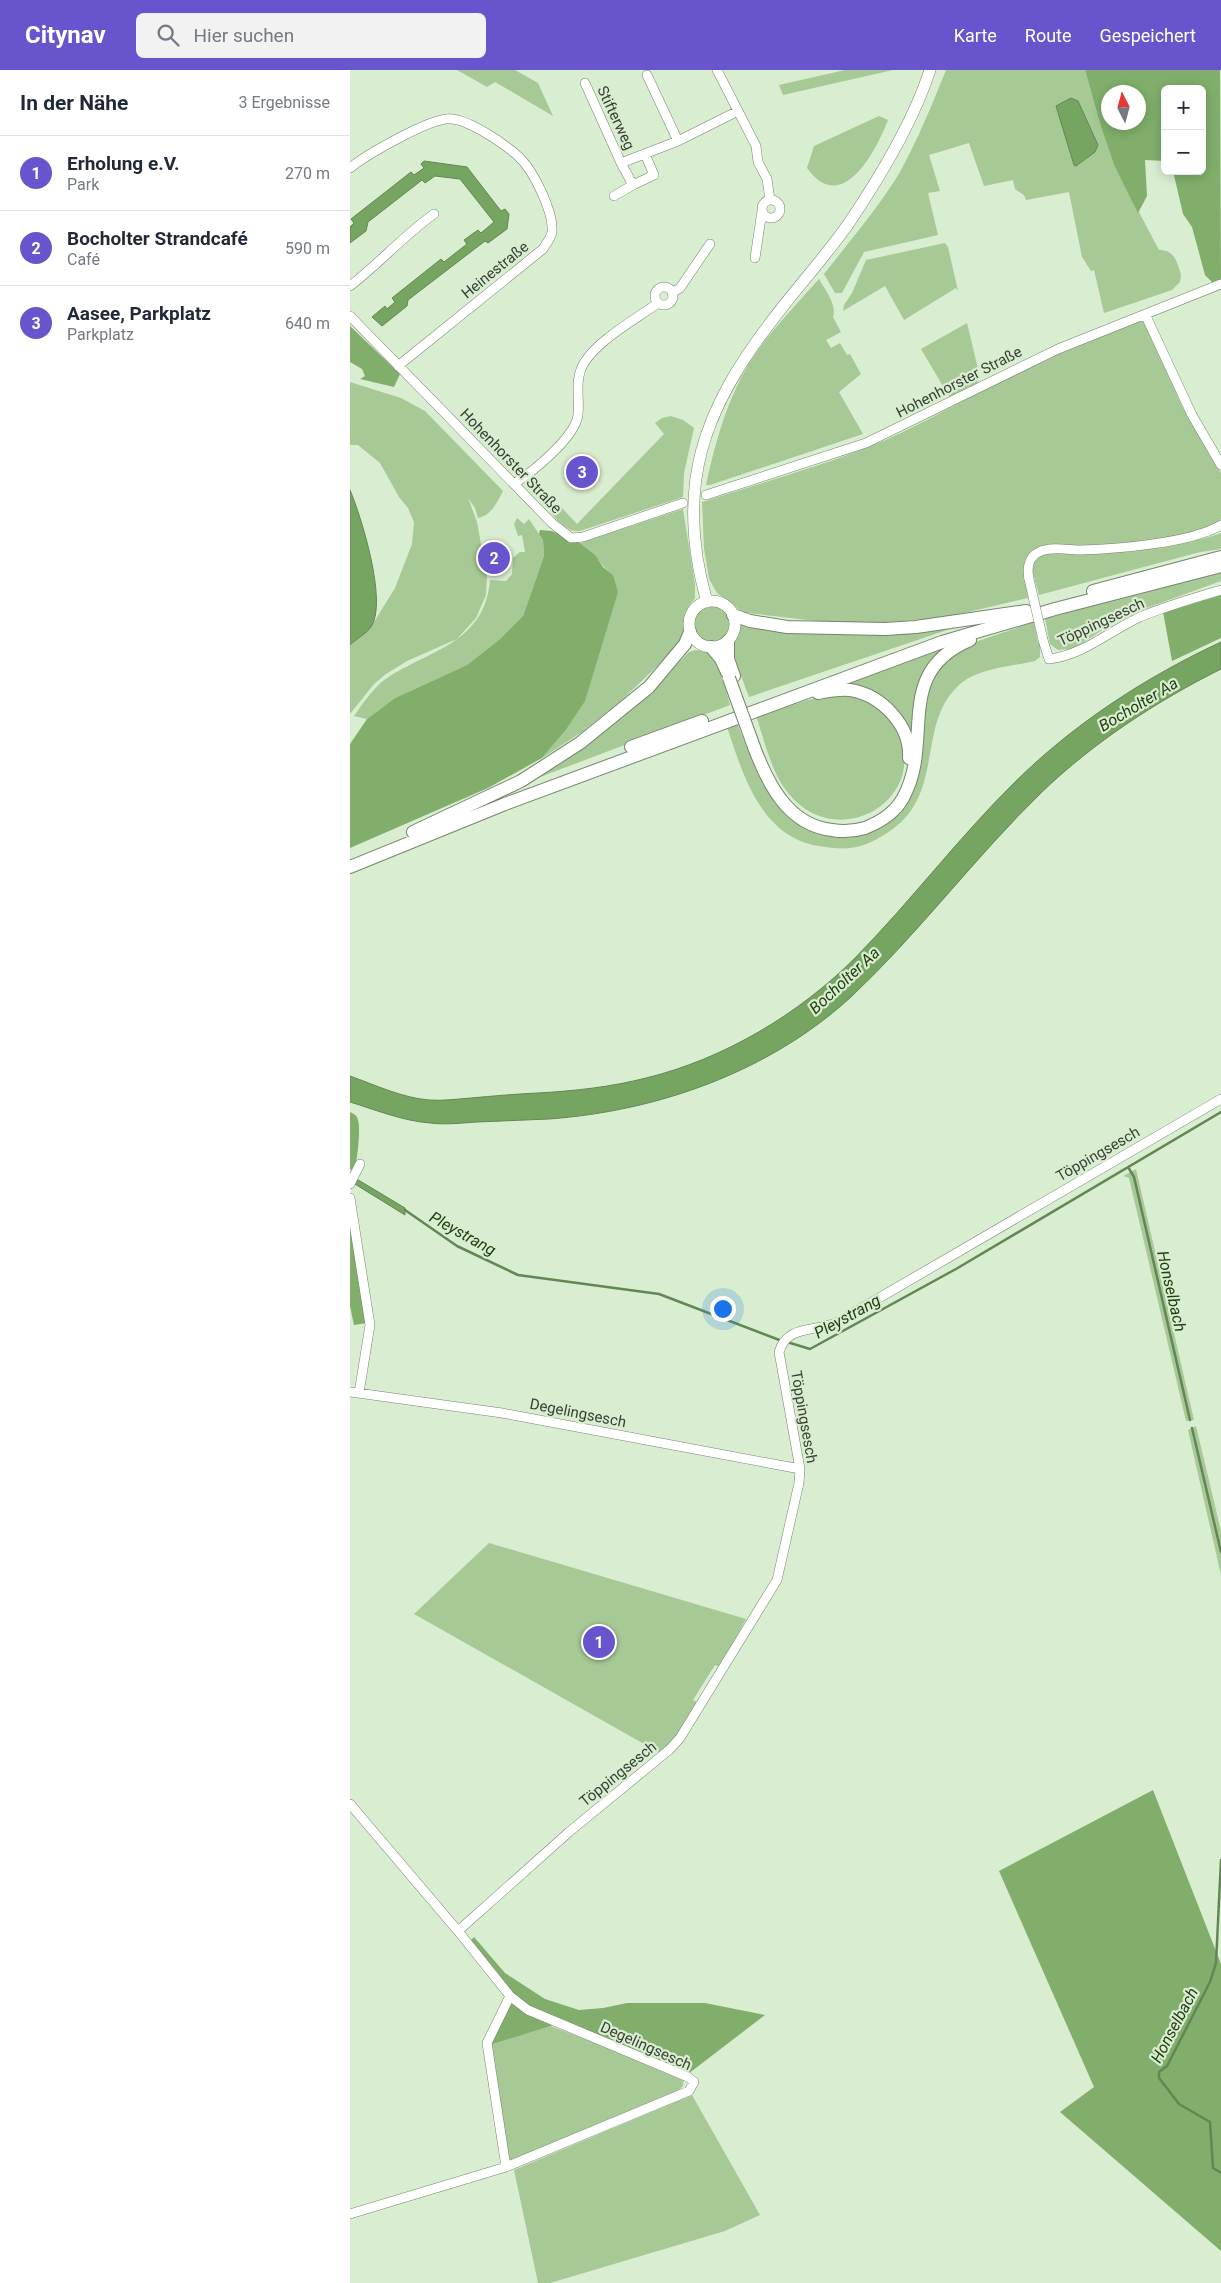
<!DOCTYPE html>
<html lang="de">
<head>
<meta charset="utf-8">
<style>
	:root { --surface:#fff; --page:#f2f2f3; --text:#1f2937; --muted:#747a83; --line:#e0e1e3; --accent:#6854cd }
	body { margin:0; font-family:Roboto,sans-serif; background:var(--page); color:var(--text) }
	.controls { position:absolute; right:15px; top:15px; display:grid; overflow:hidden; border-radius:8px; box-shadow:0 2px 12px #0003 }
	.controls button { width:45px; height:45px; display:grid; place-items:center; padding:0; border:0; border-bottom:1px solid var(--line); background:var(--surface); color:var(--text); font:25px sans-serif }
	.compass { position:absolute; left:751px; top:15px; width:45px; height:45px; border-radius:50%; background:var(--surface); box-shadow:0 2px 12px #0003; rotate:354deg }
	.you { position:absolute; left:372px; top:1238px; width:18px; height:18px; margin:-12px; border:4px solid #fff; border-radius:50%; background:#1a73e8; box-shadow:0 0 0 8px #1a73e833 }
	.badge { display:grid; place-items:center; width:32px; height:32px; border-radius:50%; background:var(--accent); color:#fff; font-size:16px; font-weight:700 }
	.pin { position:absolute; translate:-50% -50%; border:2px solid #fff; box-shadow:0 1px 5px #0006 }
	.list { margin:0; padding:0; list-style:none }
	h2 { display:flex; justify-content:space-between; align-items:center; height:65px; margin:0; padding:0 20px; font-size:21px }
	h2 small { font-size:16px; font-weight:400; color:var(--muted) }
	.list li { display:grid; grid-template-columns:32px 1fr auto; gap:15px; align-items:center; box-sizing:border-box; height:75px; padding:0 20px; border-top:1px solid var(--line) }
	.list b { display:block; font-size:19px; white-space:nowrap }
	.list p { margin:0; font-size:16px; white-space:nowrap; color:var(--muted) }
	.list em { font-size:16px; font-style:normal; color:var(--muted) }
	.icon { flex:none; width:28px; height:28px; fill:none; stroke:currentColor; stroke-width:2; stroke-linecap:round; stroke-linejoin:round }
	.map { position:relative; flex:none; width:871px; height:2213px; overflow:hidden }
	header { display:flex; align-items:center; gap:30px; box-sizing:border-box; height:70px; padding:0 25px; background:var(--accent); color:#fff }
	header strong { font-size:24px }
	nav { display:flex; gap:28px; margin-inline-start:auto; font-size:18px }
	.search { width:350px; height:45px; background:var(--page); display:flex; align-items:center; gap:12px; box-sizing:border-box; padding:0 18px; border-radius:8px; color:var(--muted); font-size:19px }
	main { display:flex }
	aside { flex:1; background:var(--surface) }
	.map>svg:first-child { display:block }
	.green { fill:#a6c996 }
	.forest { fill:#81af6b; fill-rule:evenodd }
	.water { fill:#76a561; stroke:#638754 }
	.lines { fill:none; stroke-linecap:round; stroke-linejoin:round }
	.stream { stroke:#638754; stroke-width:2.5 }
	.minor-casing { stroke:#74866c; stroke-width:10 }
	.major-casing { stroke:#74866c; stroke-width:12 }
	.highway-casing { stroke:#74866c; stroke-width:14 }
	.minor { stroke:#fff; stroke-width:9 }
	.major { stroke:#fff; stroke-width:11 }
	.highway { stroke:#fff; stroke-width:12 }
	.minor-bridge-casing { stroke:#74866c; stroke-width:10; stroke-linecap:butt }
	.highway-bridge-casing { stroke:#74866c; stroke-width:14; stroke-linecap:butt }
	.minor-bridge { stroke:#fff; stroke-width:9 }
	.highway-bridge { stroke:#fff; stroke-width:12 }
	.labels { text-anchor:middle; stroke-width:4.5; stroke-linejoin:round; paint-order:stroke }
	.street-label { font-size:15px; fill:#384035; stroke:#d9edd1 }
	.water-label { font-size:16px; font-style:italic; fill:#203f0f; stroke:#d9edd1 }
</style>
</head>
<body>
<header>
<strong>Citynav</strong>
<div class="search"><svg class="icon" aria-label="search" viewBox="0 0 24 24"><circle cx="10" cy="10" r="6"/><path d="M15 15l6 6"/></svg>Hier suchen</div>
<nav><a>Karte</a><a>Route</a><a>Gespeichert</a></nav>
</header>
<main>
<aside>
<h2>In der Nähe<small>3 Ergebnisse</small></h2>
<ul class="list">
<li><span class="badge">1</span><div><b>Erholung e.V.</b><p>Park</p></div><em>270 m</em></li>
<li><span class="badge">2</span><div><b>Bocholter Strandcafé</b><p>Café</p></div><em>590 m</em></li>
<li><span class="badge">3</span><div><b>Aasee, Parkplatz</b><p>Parkplatz</p></div><em>640 m</em></li>
</ul>
</aside>
<div class="map">
<svg width="871" height="2213" viewBox="0 0 871 2213">
	<rect width="100%" height="100%" fill="#d9edd1"/>
	<!-- green -->
	<path class="green" d="M 107,0 L 165,0 L 188,13 L 203,46 L 145,12 L 137,17 Z
		M 495,0 L 543,0 L 433,25 L 429,15 Z
		M 596,0 L 735,0 L 751,57 L 764,95 L 809,180 C 825,180 827,192 831,205 L 830,212 L 822,220 L 754,243 L 744,200 L 741,201 L 732,187 L 719,122 L 676,130 L 674,125 L 665,119 L 663,110 L 634,116 L 619,73 L 579,85 L 590,121 L 578,123 L 588,165 L 514,182 L 492,223 L 485,223 L 474,204 C 500,171 528,138 550,102 C 568,69 582,35 596,0 Z
		M 529,46 L 538,50 C 526,81 492,147 457,98 L 464,76 Z
		M 595,173 L 598,177 L 608,221 L 606,218 L 554,250 L 535,216 L 493,241 L 494,235 L 502,223 L 516,190 Z
		M 469,209 C 475,220 487,234 483,247 L 491,262 L 476,270 L 481,278 L 490,273 L 497,285 L 500,284 L 511,304 L 489,322 L 513,364 L 360,415 L 356,415 C 366,370 378,325 404,286 C 423,258 447,234 469,209 Z
		M 794,250 L 832,336 L 871,403 L 871,449 L 867,453 C 823,471 769,477 722,475 C 708,475 689,471 679,484 C 669,496 677,514 678,528 L 597,547 L 542,552 L 475,552 L 398,543 L 390,540 L 367,523 L 359,509 L 354,478 L 352,432 C 419,410 489,392 553,362 C 632,323 708,275 794,250 Z
		M 617,253 L 629,303 L 627,315 L 600,328 L 571,279 Z
		M 0,312 L 51,328 L 75,341 L 153,421 C 147,432 142,445 128,448 L 125,438 L 118,428 L 127,452 L 137,507 L 136,525 L 126,548 L 107,569 L 57,591 L 36,604 L 24,614 L 0,644 L 0,575 L 21,557 L 45,518 L 62,474 L 64,452 L 58,438 L 49,427 L 30,393 L 8,375 L 0,375 Z
		M 321,346 L 333,350 L 344,358 L 334,403 L 333,427 L 230,461 C 217,462 209,452 201,443 L 210,436 L 227,454 L 314,364 L 305,353 L 312,348 Z
		M 333,439 L 345,515 L 345,528 L 337,539 L 335,559 L 327,577 L 273,629 L 232,662 L 192,688 L 215,661 L 263,505 C 251,495 243,483 230,473 Z
		M 167,448 L 174,454 L 179,449 L 193,470 L 194,486 L 173,546 L 150,569 L 117,595 L 45,628 L 17,649 L 4,646 C 14,632 25,615 40,606 C 84,579 135,571 140,510 L 156,511 L 162,504 L 163,488 L 170,482 L 175,482 L 172,465 L 168,466 L 164,454 Z
		M 871,463 L 871,479 L 850,482 L 689,525 L 682,500 L 686,489 L 695,483 C 748,483 822,481 871,463 Z
		M 871,500 L 871,511 L 772,547 L 725,578 L 708,580 L 700,574 L 695,549 Z
		M344 554a18 18 0 1 1 36 0a18 18 0 1 1-36 0Z
		M 684,552 L 688,573 L 690,573 L 690,587 L 685,591 C 659,597 626,598 607,617 C 566,657 596,726 537,763 C 513,779 497,781 469,776 C 411,767 393,705 377,657 L 387,653 L 398,681 L 402,680 C 418,718 431,757 477,765 C 489,768 503,769 515,763 C 526,757 537,748 548,741 L 572,637 L 582,604 L 610,577 Z
		M 390,554 C 460,563 529,569 598,557 L 600,559 L 399,627 L 382,582 Z
		M 614,567 L 583,591 L 562,671 L 544,642 L 486,617 Z
		M 346,580 L 355,581 L 370,598 L 380,635 L 177,712 L 298,623 L 339,582 Z
		M 485,624 C 511,626 531,632 545,656 C 585,727 489,785 439,724 C 421,703 415,671 406,646 L 458,630 Z
		M 786,1099 L 844,1350 L 836,1351 L 779,1108 L 773,1106 Z
		M 846,1356 L 871,1461 L 871,1505 L 838,1360 Z
		M 139,1473 L 396,1549 L 370,1597 L 365,1595 L 343,1630 L 347,1632 L 325,1667 L 310,1683 L 64,1544 Z
		M 201,1956 L 334,2008 L 333,2016 L 328,2021 L 159,2093 L 140,1975 Z
		M 342,2025 L 410,2145 L 375,2161 L 200,2213 L 188,2213 L 164,2100 Z"/>
	<!-- forest -->
	<path class="forest" d="M 735,0 L 870,0 L 871,210 L 863,213 L 855,205 L 842,157 L 833,144 L 823,101 L 852,101 L 852,19 L 815,19 L 815,91 L 795,90 L 797,126 L 788,143 L 764,95 L 751,57 ZM 758,22 L 788,22 L 788,52 L 758,52 Z
		M 0,256 L 50,304 L 44,317 L 10,309 L 15,306 L 12,299 L 0,292 Z
		M 190,460 L 202,461 L 230,473 L 245,485 L 253,497 L 263,505 L 268,522 L 235,631 L 215,661 L 192,688 L 138,718 L 0,778 L 0,674 L 17,649 L 45,628 L 117,595 L 150,569 L 173,546 L 194,486 L 193,470 L 189,464 Z
		M 871,525 L 871,568 L 822,591 L 813,542 Z
		M 0,1042 C 4,1044 7,1045 8,1050 C 11,1058 7,1094 4,1101 L 0,1099 Z
		M 0,1143 L 17,1253 L 4,1255 L 0,1236 Z
		M 803,1720 L 871,1894 L 871,2181 L 710,2042 L 744,2017 L 649,1801 Z
		M 124,1867 L 155,1903 L 195,1929 L 229,1940 L 253,1938 L 277,1933 L 355,1933 L 415,1945 L 338,2004 L 210,1950 L 201,1956 L 140,1975 L 161,1930 L 119,1872 Z"/>
	<!-- water -->
	<path class="water" d="M 721,28 L 728,31 L 748,75 L 745,82 L 726,96 L 724,95 L 706,36 Z
		M 74,91 L 117,97 L 151,141 L 155,139 L 159,144 L 157,159 L 138,173 L 135,171 L 58,230 L 57,236 L 32,256 L 22,247 L 35,236 L 37,239 L 45,232 L 42,228 L 91,189 L 94,192 L 117,174 L 114,170 L 128,160 L 131,163 L 144,152 L 110,109 L 85,106 L 75,113 L 72,110 L 18,152 L 16,161 L 0,173 L 0,157 L 4,153 L 1,149 L 61,102 L 64,105 L 74,98 L 71,94 Z
		M 0,420 C 11,446 38,532 21,557 C 16,564 6,569 0,575 Z
		M 871,572 L 871,599 C 807,631 744,672 692,722 C 625,787 569,863 501,927 C 419,1002 308,1041 199,1049 C 175,1050 151,1051 127,1052 C 111,1053 95,1055 80,1053 C 53,1051 26,1040 0,1032 L 0,1006 C 25,1015 53,1028 79,1030 C 93,1031 107,1029 121,1028 C 143,1026 166,1024 188,1023 C 224,1021 261,1017 296,1008 C 374,989 449,944 505,888 C 561,831 609,767 666,711 C 725,653 796,607 871,572 Z
		M 0,1105 L 55,1138 L 55,1145 L 0,1111 Z"/>
	<g class="lines">
		<!-- stream -->
		<path class="stream" d="M 778,1097 L 784,1107 L 840,1350
			M 55,1140 L 107,1176 L 168,1205 L 309,1224 L 432,1271
			M 437,1272 L 460,1279 L 606,1199 L 871,1042
			M 842,1358 L 871,1482
			M 871,1790 L 866,1893 L 860,1912 L 817,1996 L 809,2002 L 809,2008 L 829,2034 L 860,2052 L 863,2098 L 871,2103"/>
		<!-- minor casing -->
		<g class="minor-casing">
			<path id="minor" d="M 367,0 L 406,76 L 408,92 L 417,109 L 420,130
				M 297,5 L 328,71
				M 235,13 L 271,93
				M 295,84 L 304,105 L 283,115 L 271,93 L 328,71 L 388,41
				M 0,98 C 16,85 83,46 102,49 C 121,51 155,74 169,87 C 183,100 204,142 202,162 C 201,168 196,174 193,179 L 48,296
				M 264,126 L 283,115
				M412 139a9 9 0 1 1 18 0a9 9 0 1 1-18 0Z
				M 405,188 L 412,141
				M 0,216 C 30,193 54,165 84,144
				M305 226a9 9 0 1 1 18 0a9 9 0 1 1-18 0Z
				M 322,223 L 330,218 L 360,174
				M 795,244 L 842,345 L 871,395
				M 0,246 L 202,453 L 221,468 L 233,467 L 333,433
				M 164,414 C 182,402 225,368 228,345 C 230,327 224,310 234,293 C 248,270 286,249 308,233
				M 356,425 L 516,373 L 708,279 L 871,214
				M 679,509 C 677,499 678,487 689,482 C 700,476 719,480 731,480 C 767,479 841,473 871,455
				M 693,570 L 699,589 C 734,585 759,561 790,547 C 816,536 844,528 871,520
				M 0,1114 L 10,1094
				M 0,1128 L 20,1255 L 9,1323
				M 0,1322 L 152,1343 L 450,1399
				M 0,1734 L 108,1861 L 160,1926 L 178,1940 L 338,2007 L 344,2012 L 339,2021 L 156,2097 L 0,2144
				M 108,1861 L 219,1762 L 319,1680 L 330,1668 L 427,1510 L 449,1413 L 450,1399 L 429,1282 C 437,1255 463,1262 486,1253 L 871,1029
				M 156,2097 L 137,1973 L 160,1926"/>
		</g>
		<!-- major casing -->
		<g class="major-casing">
			<path id="major" d="M339 554a23 23 0 1 1 46 0a23 23 0 1 1-46 0Z
				M 357,532 C 324,417 353,339 424,248 C 448,216 476,186 499,153 C 530,107 563,53 580,0"/>
		</g>
		<!-- highway casing -->
		<g class="highway-casing">
			<path id="highway" d="M 743,521 L 871,487
				M 383,545 L 400,551 L 437,557 L 535,559 L 566,557 L 676,541
				M 378,571 L 378,589 L 384,606
				M 361,577 L 371,589 L 377,602
				M 468,623 C 478,621 489,619 500,620 C 532,625 561,656 559,688
				M 281,677 L 352,651
				M 404,677 C 418,714 438,755 482,760 C 493,762 505,761 515,758 C 530,752 545,743 553,728 C 585,671 542,603 620,570
				M 63,762 L 171,711 L 230,673 L 299,617 L 335,574 L 340,562
				M 0,797 L 155,734 L 592,572 L 705,539 L 871,496"/>
		</g>
		<!-- minor -->
		<use href="#minor" class="minor"/>
		<!-- major -->
		<use href="#major" class="major"/>
		<!-- highway -->
		<use href="#highway" class="highway"/>
		<!-- minor-bridge casing -->
		<g class="minor-bridge-casing">
			<path id="minor-bridge" d="M 679,509 L 693,570"/>
		</g>
		<!-- highway-bridge casing -->
		<g class="highway-bridge-casing">
			<path id="highway-bridge" d="M 379,608 L 404,677"/>
		</g>
		<!-- minor-bridge -->
		<use href="#minor-bridge" class="minor-bridge"/>
		<!-- highway-bridge -->
		<use href="#highway-bridge" class="highway-bridge"/>
	</g>
	<g class="labels">
		<!-- street labels -->
		<g class="street-label">
			<text transform="translate(266 48) rotate(65)" y="5">Stifterweg</text>
			<text transform="translate(145 200) rotate(-39)" y="5">Heinestraße</text>
			<text transform="translate(609 312) rotate(-27)" y="5">Hohenhorster Straße</text>
			<text transform="translate(161 391) rotate(46)" y="5">Hohenhorster Straße</text>
			<text transform="translate(751 552) rotate(-25)" y="5">Töppingsesch</text>
			<text transform="translate(748 1084) rotate(-30)" y="5">Töppingsesch</text>
			<text transform="translate(228 1343) rotate(11)" y="5">Degelingsesch</text>
			<text transform="translate(454 1347) rotate(80)" y="5">Töppingsesch</text>
			<text transform="translate(268 1704) rotate(-39)" y="5">Töppingsesch</text>
			<text transform="translate(296 1976) rotate(24)" y="5">Degelingsesch</text>
		</g>
		<!-- water labels -->
		<g class="water-label">
			<text transform="translate(788 634) rotate(-31)" y="6">Bocholter Aa</text>
			<text transform="translate(494 910) rotate(-43)" y="6">Bocholter Aa</text>
			<text transform="translate(113 1163) rotate(29)" y="6">Pleystrang</text>
			<text transform="translate(822 1221) rotate(77)" y="6">Honselbach</text>
			<text transform="translate(497 1246) rotate(-29)" y="6">Pleystrang</text>
			<text transform="translate(824 1955) rotate(-62)" y="6">Honselbach</text>
		</g>
	</g>
</svg>
<div class="controls">
<button>+</button>
<button>−</button>
</div>
<svg class="compass" viewBox="-18 -18 36 36"><path d="M0-13l5 13h-10z" fill="#e53935"/><path d="M0 13l5-13h-10z" fill="#747a83"/></svg>
<div class="you"></div>
<div class="pin badge" style="left:249px;top:1572px">1</div>
<div class="pin badge" style="left:144px;top:488px">2</div>
<div class="pin badge" style="left:232px;top:402px">3</div>
</div>
</main>
</body>
</html>
